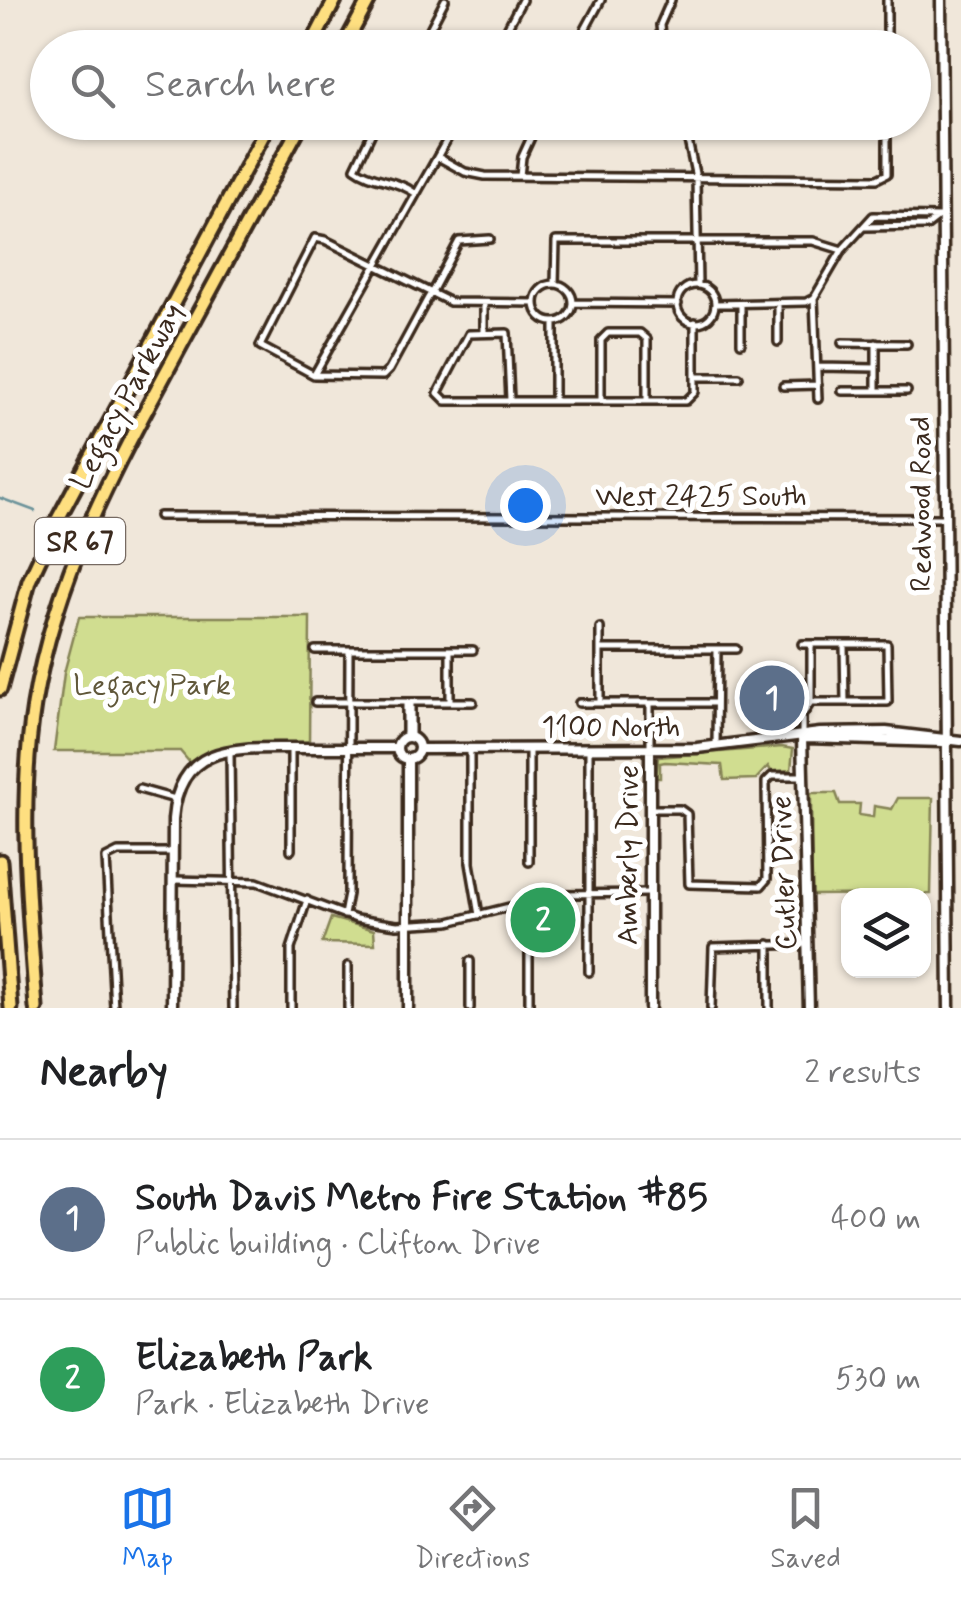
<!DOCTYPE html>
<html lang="en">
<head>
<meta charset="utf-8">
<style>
	:root { --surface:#fff; --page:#f6f6f6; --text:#202124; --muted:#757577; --line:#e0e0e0; --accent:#1a73e8 }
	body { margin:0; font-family:Mynerve,sans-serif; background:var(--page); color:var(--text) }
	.controls { position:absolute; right:30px; bottom:30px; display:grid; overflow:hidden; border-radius:20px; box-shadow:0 2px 8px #0004 }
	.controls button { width:90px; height:90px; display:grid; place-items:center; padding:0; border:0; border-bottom:2px solid var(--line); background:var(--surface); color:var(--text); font:50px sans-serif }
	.you { position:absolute; left:525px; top:505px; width:35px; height:35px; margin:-25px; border:8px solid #fff; border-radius:50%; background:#1a73e8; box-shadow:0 0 0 15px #1a73e833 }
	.badge { display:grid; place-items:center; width:65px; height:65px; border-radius:50%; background:var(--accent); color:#fff; font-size:32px; font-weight:700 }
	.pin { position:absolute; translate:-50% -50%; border:5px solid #fff; box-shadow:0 2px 10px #0006 }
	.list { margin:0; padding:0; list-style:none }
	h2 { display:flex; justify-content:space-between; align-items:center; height:130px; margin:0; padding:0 40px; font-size:42px }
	h2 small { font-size:32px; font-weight:400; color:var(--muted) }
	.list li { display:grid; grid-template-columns:65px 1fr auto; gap:30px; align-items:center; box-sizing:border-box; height:160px; padding:0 40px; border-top:2px solid var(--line) }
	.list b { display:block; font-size:38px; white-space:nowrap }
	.list p { margin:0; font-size:32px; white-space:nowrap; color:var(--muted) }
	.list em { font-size:32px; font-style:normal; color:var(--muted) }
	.icon { flex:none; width:55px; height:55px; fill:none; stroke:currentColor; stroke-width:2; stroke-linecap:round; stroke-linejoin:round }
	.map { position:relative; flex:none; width:961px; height:1008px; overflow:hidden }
	.search { position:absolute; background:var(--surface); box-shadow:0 2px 8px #0004; left:30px; right:30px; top:30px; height:110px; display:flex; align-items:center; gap:25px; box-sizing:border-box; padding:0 35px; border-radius:55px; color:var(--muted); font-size:38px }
	.sheet { height:450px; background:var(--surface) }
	nav { display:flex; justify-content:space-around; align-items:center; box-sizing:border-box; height:140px; border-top:2px solid var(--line); background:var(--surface); font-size:28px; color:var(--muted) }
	nav a { display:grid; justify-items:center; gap:5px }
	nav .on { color:var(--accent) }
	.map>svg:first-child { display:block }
	.green { fill:#d0dd90; stroke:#868457; stroke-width:2.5 }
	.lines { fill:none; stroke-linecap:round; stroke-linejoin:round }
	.stream { stroke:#6c939a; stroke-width:2.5 }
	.street-casing { stroke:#3b2a1e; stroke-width:12 }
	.secondary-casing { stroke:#3b2a1e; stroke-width:15 }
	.highway-casing { stroke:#3b2a1e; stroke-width:19 }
	.street { stroke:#fff; stroke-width:5 }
	.secondary { stroke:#fff; stroke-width:8 }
	.highway { stroke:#fedf80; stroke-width:11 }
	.labels { text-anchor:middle; stroke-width:10; stroke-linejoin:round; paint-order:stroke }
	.shield { fill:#fff; stroke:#766a62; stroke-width:2.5 }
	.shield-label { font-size:28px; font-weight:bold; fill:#3b2a1e }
	.street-label { font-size:30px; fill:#3b2a1e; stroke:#fff }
	.park-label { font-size:30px; fill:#60573a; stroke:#fff }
</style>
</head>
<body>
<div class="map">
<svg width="961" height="1008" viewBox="0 0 961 1008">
	<rect width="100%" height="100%" fill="#f0e7da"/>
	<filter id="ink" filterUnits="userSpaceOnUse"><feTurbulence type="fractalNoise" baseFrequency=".01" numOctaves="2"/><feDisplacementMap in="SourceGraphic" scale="20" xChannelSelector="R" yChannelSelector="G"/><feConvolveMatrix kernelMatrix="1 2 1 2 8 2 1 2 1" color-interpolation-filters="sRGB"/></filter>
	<g filter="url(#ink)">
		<!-- green -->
		<path class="green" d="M 79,617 L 310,617 L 309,744 L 230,745 L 191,764 L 180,751 L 54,751 L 64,673 Z
			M 782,747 L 793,749 L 791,770 L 771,771 L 768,766 L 756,779 L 724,780 L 722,765 L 665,762 L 660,763 L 660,778 L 656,778 L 658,757 Z
			M 811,793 L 836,793 L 840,804 L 860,804 L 859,815 L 873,817 L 874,806 L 892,809 L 898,798 L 933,798 L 931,894 L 812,895 Z
			M 558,899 L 559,944 L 532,944 L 527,908 Z
			M 331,918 L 374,930 L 375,944 L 322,943 Z"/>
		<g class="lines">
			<!-- stream -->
			<path class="stream" d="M 0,498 L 35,511"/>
			<!-- street casing -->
			<g class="street-casing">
				<path id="street" d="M 887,0 L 887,48
					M 420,48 L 445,0
					M 497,48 L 522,0
					M 575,48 L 601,0
					M 662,48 L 660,25 L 671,0
					M 377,122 L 355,168 C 372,181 396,179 415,193
					M 684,122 L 696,178 L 698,285
					M 438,157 L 465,172 L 485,176 L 877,179 L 887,174 L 887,122
					M 520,176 L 522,157 L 538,122
					M 864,227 L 927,226 L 936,219
					M 490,239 L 459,241 L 434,288 L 428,298 L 389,370 L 383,376 L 314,375 L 260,346 L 315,238 L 325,240 L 450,302 L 535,303
					M 555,284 L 556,241 L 813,241 L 842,250
					M535 303a19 19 0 1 1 38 0a19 19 0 1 1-38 0Z
					M677 304a19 19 0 1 1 38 0a19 19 0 1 1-38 0Z
					M 814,298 L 818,399
					M 484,303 L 484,332
					M 573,303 L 678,304
					M 715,304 L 806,302 L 814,298 L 842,250 L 873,216 L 939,217
					M 554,322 L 554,401
					M 778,342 L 778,304
					M 741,343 L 741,304
					M 842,343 L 907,344
					M 819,367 L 876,368
					M 314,375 L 457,122
					M 695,377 L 739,377
					M 783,386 L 818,385
					M 876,390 L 876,343
					M 842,391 L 907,391
					M 510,400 L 507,333 L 469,334 L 438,393 L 446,401 L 686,401 L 695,392 L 695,322
					M 601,401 L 601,340 L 608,333 L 640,333 L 647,339 L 647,401
					M 159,516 L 942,518
					M 600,628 L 600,703
					M 802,644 L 887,644 L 888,702 L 811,702
					M 844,645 L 845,702
					M 600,649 L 736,649
					M 315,650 L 473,650
					M 315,702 L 473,702
					M 411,702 L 411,737
					M 450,702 L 450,650
					M 579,703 L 716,703
					M 349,705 L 349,744
					M 802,734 L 802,716 L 811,702 L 811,644
					M 406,737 L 406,702
					M 716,746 L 717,649
					M 291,748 L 291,850
					M 470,749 L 470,863 L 479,915
					M 529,749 L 529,862
					M 589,749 L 589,972
					M 650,749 L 650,703
					M 230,752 L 233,1008
					M 139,789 L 175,799
					M 652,809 L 680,809 L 687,814 L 689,884 L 761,886 L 767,879 L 766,782 L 772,776 L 803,776
					M 174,880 L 257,882 L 356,919 L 397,925 L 449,922 L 562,894 L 650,893
					M 521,904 L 529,947 L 529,1008
					M 344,915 L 348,894 L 349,650
					M 470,961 L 470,1008
					M 348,966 L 348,1008
					M 114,1008 L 106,858 L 118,852 L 172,852
					M 291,1008 L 291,949 L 307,900
					M 711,1008 L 713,947 L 808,944
					M 769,1008 L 769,944"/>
			</g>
			<!-- secondary casing -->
			<g class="secondary-casing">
				<path id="secondary" d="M 941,0 L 949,1008
					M397 748a11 11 0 1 1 22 0a11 11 0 1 1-22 0Z
					M 802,737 L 809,1008
					M 806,738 L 942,742
					M 420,749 L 697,748 L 820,733 L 886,732 L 961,741
					M 172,1008 L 173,819 C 179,743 236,748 295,748 C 329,748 363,748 397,748
					M 408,1008 L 408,759
					M 650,1008 L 650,749"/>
			</g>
			<!-- highway casing -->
			<g class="highway-casing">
				<path id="highway" d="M 310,48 L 335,0
					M 343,48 L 369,0
					M 0,689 L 29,581 L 58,519 L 270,122
					M 0,861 L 11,1008
					M 36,1008 C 29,907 18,806 34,705 C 55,577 114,468 175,356 C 217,278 260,200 302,122"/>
			</g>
			<!-- street -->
			<use href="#street" class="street"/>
			<!-- secondary -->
			<use href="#secondary" class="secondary"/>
			<!-- highway -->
			<use href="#highway" class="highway"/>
		</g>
	</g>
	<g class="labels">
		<!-- shield labels -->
		<rect class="shield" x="35" y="518" width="90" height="46" rx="8"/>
		<g class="shield-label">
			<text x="80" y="551">SR 67</text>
		</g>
		<!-- street labels -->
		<g class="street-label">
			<text transform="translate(126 396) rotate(-62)" y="10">Legacy Parkway</text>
			<text x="701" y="505">West 2425 South</text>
			<text transform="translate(920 504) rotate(-90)" y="10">Redwood Road</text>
			<text x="611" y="736">1100 North</text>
			<text transform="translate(627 855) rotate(-90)" y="10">Amberly Drive</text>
			<text transform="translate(783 873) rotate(-92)" y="10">Cutler Drive</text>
		</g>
		<!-- park labels -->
		<g class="park-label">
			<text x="152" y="694">Legacy Park</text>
		</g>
	</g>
</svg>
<div class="controls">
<button><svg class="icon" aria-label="layers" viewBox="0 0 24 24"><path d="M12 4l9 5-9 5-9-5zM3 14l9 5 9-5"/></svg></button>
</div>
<div class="you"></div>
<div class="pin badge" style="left:772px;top:698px;background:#5c6f8a">1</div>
<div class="pin badge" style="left:543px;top:920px;background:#2e9e5b">2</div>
<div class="search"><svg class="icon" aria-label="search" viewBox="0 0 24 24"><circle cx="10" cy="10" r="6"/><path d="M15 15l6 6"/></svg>Search here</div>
</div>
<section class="sheet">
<h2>Nearby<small>2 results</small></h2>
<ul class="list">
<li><span class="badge" style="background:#5c6f8a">1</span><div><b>South Davis Metro Fire Station #85</b><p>Public building · Clifton Drive</p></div><em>400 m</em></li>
<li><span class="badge" style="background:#2e9e5b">2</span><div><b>Elizabeth Park</b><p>Park · Elizabeth Drive</p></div><em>530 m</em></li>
</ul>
</section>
<nav>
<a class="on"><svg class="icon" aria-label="map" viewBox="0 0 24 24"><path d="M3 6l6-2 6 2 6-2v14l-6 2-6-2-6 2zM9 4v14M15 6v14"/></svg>Map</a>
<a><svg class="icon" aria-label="directions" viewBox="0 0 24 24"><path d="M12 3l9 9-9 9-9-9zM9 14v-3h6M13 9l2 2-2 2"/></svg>Directions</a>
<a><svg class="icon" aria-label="saved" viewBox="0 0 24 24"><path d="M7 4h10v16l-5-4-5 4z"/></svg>Saved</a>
</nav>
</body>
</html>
